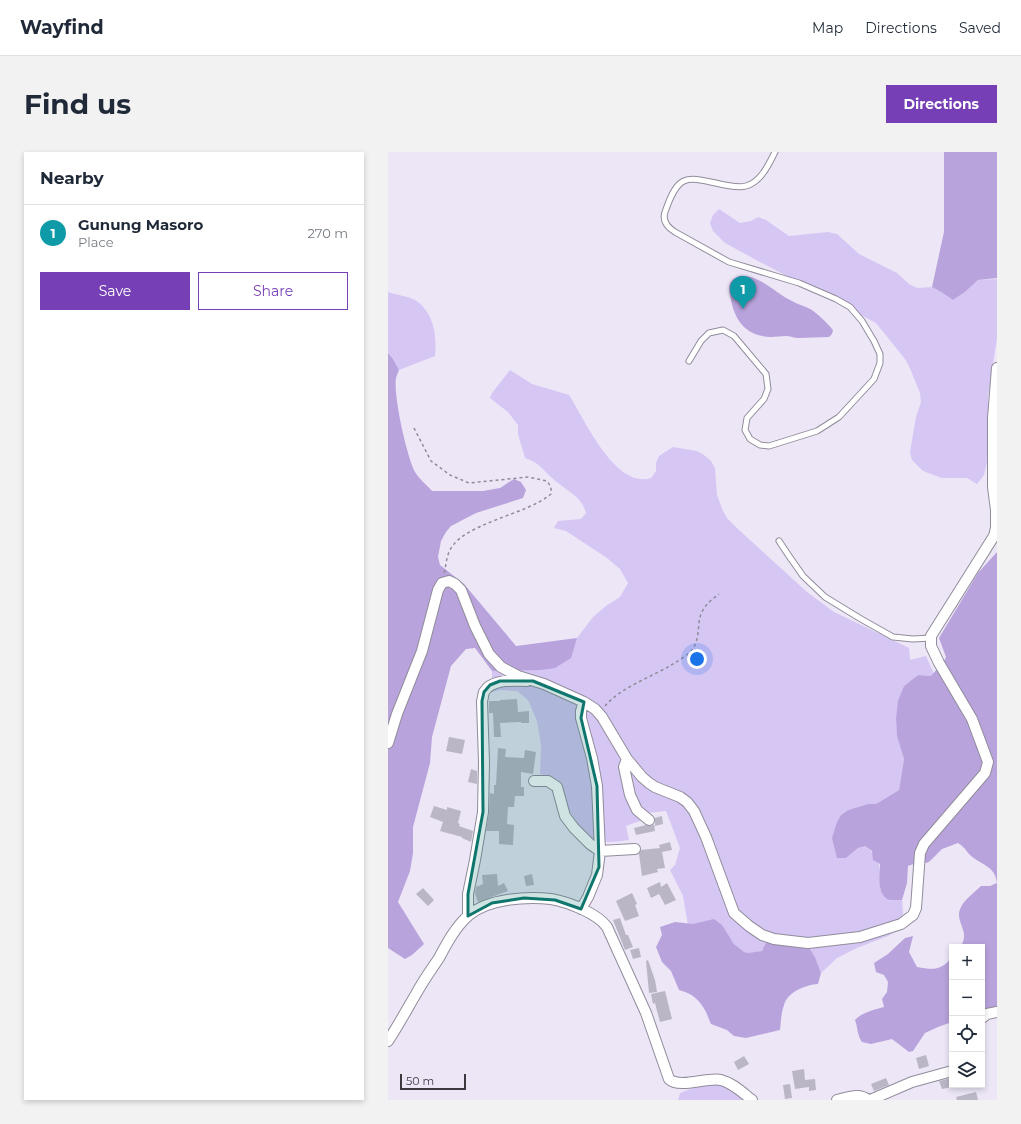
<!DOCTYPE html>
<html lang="en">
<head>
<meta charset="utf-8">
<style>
	:root { --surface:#fff; --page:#f2f2f3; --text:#1f2937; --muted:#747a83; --line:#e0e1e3; --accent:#763fb5 }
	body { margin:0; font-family:Montserrat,sans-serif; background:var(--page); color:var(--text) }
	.controls { position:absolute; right:12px; bottom:12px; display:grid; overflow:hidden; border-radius:0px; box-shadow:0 2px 6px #0003 }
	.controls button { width:36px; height:36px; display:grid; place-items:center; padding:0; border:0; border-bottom:1px solid var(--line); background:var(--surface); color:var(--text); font:20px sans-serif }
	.scale { position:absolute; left:12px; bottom:10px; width:66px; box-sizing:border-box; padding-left:4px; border:2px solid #3b383f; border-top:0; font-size:11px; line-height:14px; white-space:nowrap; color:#3b383f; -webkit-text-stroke:3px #ece6f7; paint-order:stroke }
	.you { position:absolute; left:309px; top:507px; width:14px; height:14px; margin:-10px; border:3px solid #fff; border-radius:50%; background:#1a73e8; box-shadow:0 0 0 6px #1a73e833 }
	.badge { display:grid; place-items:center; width:26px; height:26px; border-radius:50%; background:var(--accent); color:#fff; font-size:13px; font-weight:700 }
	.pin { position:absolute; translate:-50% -33px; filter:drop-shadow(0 1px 2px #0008) }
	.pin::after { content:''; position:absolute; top:21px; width:14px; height:12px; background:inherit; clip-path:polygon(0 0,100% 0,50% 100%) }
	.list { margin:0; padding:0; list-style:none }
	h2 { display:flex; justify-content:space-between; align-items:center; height:52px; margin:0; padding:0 16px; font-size:17px }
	h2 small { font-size:13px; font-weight:400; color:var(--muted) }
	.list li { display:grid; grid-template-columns:26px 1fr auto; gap:12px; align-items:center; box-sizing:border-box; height:56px; padding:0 16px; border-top:1px solid var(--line) }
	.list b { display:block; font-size:15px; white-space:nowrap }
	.list p { margin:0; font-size:13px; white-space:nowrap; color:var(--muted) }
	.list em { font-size:13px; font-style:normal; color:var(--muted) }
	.actions { display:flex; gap:8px; padding:12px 16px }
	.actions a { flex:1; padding:9px 0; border:1px solid var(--accent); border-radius:0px; text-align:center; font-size:14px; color:var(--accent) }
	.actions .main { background:var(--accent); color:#fff }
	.icon { flex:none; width:22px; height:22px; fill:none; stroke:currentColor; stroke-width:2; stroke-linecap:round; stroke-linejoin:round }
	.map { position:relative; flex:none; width:609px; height:948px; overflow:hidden; border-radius:0px }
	header { display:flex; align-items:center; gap:24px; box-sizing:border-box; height:56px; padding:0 20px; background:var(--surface); border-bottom:1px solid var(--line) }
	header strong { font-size:19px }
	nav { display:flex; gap:22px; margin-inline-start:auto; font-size:14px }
	.intro { display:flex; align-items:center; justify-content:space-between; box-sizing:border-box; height:96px; padding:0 24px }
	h1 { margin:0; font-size:28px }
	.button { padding:10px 18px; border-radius:0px; background:var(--accent); color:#fff; font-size:14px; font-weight:700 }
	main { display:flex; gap:24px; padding:0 24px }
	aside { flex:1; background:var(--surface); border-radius:0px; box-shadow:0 2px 6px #0003 }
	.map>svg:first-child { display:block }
	.green { fill:#d6c6f4 }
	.forest { fill:#b8a3dc }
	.building { fill:#bbb6c6 }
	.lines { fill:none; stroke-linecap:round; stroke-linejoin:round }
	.lane-casing { stroke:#918c9b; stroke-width:7 }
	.street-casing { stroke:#918c9b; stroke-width:12 }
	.path { stroke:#8f8b96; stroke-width:1.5; stroke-dasharray:3 3; stroke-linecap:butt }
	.lane { stroke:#fff; stroke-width:5 }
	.street { stroke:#fff; stroke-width:10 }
	.marked { fill:#0f766e; fill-opacity:0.2; stroke:#0f766e; stroke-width:3; stroke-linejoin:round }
</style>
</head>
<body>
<header>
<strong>Wayfind</strong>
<nav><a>Map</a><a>Directions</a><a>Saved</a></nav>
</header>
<div class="intro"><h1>Find us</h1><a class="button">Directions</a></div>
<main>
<aside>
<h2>Nearby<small></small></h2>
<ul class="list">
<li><span class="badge" style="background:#0f9aa8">1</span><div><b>Gunung Masoro</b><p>Place</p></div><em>270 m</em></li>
</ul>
<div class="actions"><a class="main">Save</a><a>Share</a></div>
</aside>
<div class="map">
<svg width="609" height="948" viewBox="0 0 609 948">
	<rect width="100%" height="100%" fill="#ece6f7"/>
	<!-- green -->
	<path class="green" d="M 331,57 L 352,71 L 363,69 L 370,65 L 378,68 L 401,84 L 440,80 L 449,82 L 471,102 L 509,121 L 521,132 L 529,136 L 544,135 L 553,140 L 565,148 L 577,140 L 590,128 L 609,127 L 609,186 L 600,244 L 600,305 L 596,323 L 589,332 L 579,326 L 554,326 L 535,319 L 524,308 L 522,300 L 528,265 L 533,250 L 532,241 L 521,214 L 517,207 L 488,171 L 372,110 L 337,91 L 325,79 L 322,71 L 325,63 Z
		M 0,140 C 8,143 20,144 27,148 C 46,160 49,184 47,204 L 11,218 L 5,207 L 0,201 Z
		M 122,218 L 144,232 L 181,243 C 197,268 227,337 263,326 L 268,319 L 268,311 L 271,304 L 285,295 L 309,299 L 316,303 L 323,309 L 327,316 L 329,343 L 335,359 L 339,366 L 351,378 L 419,440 L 446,460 L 521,496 L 522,508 L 538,504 L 546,522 L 543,524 L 530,523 L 516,534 L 508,567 L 509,581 L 516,607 L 511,638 L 488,652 L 480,652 L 460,658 L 453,663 L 449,670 L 458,706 L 470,696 L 477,694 C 495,708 492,717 492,737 L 502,749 L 514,748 L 516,774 L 500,784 L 469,796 L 449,806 L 433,821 L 427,805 L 422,797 L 377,792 L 374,799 C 370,800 365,801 361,801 C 349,801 339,781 334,773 L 300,773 L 295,744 L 282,718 L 287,713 L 292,696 L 278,659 L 258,661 L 252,669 L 238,674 L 241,688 C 213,692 203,692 186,666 C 183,661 179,656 177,650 C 174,642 173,635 169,627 L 152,622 L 153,593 L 149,569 L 140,548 L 129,539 L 112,538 L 104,540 L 104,519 L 126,518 L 182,506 L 189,486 L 205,465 L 218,454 L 232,445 L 240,431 L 232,417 L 219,406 L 178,379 L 166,376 L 170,369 L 193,367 L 198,361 C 194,344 177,338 164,326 C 154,317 152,311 137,306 L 130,282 L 130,273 L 120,260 L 102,246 L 104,241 Z
		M 316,932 L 337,933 L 356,948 L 290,948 L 292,941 Z"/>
	<!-- forest -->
	<path class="forest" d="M 556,0 L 609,0 L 609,126 L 590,128 L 577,140 L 565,148 L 553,140 L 544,135 L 556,80 Z
		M 351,124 C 371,122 387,141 404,149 C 410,153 418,154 424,158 C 432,164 438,170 445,178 L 444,182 L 441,185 C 431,185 421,186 410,186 C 406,186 402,184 398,184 C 393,184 388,185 383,185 C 356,184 346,167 342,143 C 340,134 341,128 351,124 Z
		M 0,201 L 5,207 L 11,218 C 10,220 9,223 8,226 C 5,243 19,305 27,320 C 31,327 39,333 44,339 L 95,339 L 112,336 L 126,327 L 133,330 L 138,338 L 135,346 L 88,361 L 63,374 L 58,380 L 53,389 L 50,405 L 52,413 L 76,432 L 128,494 L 189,486 L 183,506 L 167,516 L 153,518 L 104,519 L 87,496 L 78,497 L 63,514 L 44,585 L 42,611 L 25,675 L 25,701 L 22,719 L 10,750 L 36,792 L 24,803 L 17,807 L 0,796 Z
		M 609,400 L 609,731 C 607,713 592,713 581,702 C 577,697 575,694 570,691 L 554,697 L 542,709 L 539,711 L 534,709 L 520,714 L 519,731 L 514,748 C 510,748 505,749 501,748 C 488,742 492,724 492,712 L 485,708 L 484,699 L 477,694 L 470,696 L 458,706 L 449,706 L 444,686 L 449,670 L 453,663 L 460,658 L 480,652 L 488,652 L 511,638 L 516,607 L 509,584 L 508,567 L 510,549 L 516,534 L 530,523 L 543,524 L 556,509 L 558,505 L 551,486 L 590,421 Z
		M 609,731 L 609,855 L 594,860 L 594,795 L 572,795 C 584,779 565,770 573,755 C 577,747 586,741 593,734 L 602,734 Z
		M 326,767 L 334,773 L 346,792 L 356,800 L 360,801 L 374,799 L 377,792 L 381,790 L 405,795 L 422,797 L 427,805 L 433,821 L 430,832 C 418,833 400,839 396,853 C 393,861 393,870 392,878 L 358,886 L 346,884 L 339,878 L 323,872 C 321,868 320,864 318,860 C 311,847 305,842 291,838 L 283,819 L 274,810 L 268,795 L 274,783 L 272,775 L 287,770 L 305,772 Z
		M 525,784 L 521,800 L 529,815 C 545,818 553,819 564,805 L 564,870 L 550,875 L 537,881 L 525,899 L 521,900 L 504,887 L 483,892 L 474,890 C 469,883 470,876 467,868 C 475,860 485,858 496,855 L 494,847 L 499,840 L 500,830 L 496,823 L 488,820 L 486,811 L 500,802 L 517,786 Z"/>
	<!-- building -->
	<path class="building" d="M 129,547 L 130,560 L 141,559 L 141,571 L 133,571 L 133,570 L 112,571 L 113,585 L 106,585 L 105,561 L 101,561 L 101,549 L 112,549 L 112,548 Z
		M 61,585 L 77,588 L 74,602 L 58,599 Z
		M 110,596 L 118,597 L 117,605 L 136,606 L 137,598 L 148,600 L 145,622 L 133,620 L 133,635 L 136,635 L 136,644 L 127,644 L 126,655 L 120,655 L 119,672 L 126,673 L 125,693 L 111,692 L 111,679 L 98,679 L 101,661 L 102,641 L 106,642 L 106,633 L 108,633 Z
		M 83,617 L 89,619 L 89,632 L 80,630 Z
		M 46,654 L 59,658 L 59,655 L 73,659 L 70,671 L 72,672 L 71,674 L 85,679 L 83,690 L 74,686 L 74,685 L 52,679 L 55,670 L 42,665 Z
		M 274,664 L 275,672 L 267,674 L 267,666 Z
		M 266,672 L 267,679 L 248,683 L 246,676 L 258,673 L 263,674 Z
		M 282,690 L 284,698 L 274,700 L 277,716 L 269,717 L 270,720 L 254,724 L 251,702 L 253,698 L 272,696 L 271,693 Z
		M 109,722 L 110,734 L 116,731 L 120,739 L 90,750 L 87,742 L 88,735 L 95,732 L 94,723 Z
		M 144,722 L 146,733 L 138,734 L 136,724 Z
		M 272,730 L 273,735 L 279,731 L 288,748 L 277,753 L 271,742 L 263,746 L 259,736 Z
		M 35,736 L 46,748 L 40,754 L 28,742 Z
		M 244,741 L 249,752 L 247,753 L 251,764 L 237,769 L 228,749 Z
		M 232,766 L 238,783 L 240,783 L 245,795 L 237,798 L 225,768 Z
		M 251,796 L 253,805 L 245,807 L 242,798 Z
		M 260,808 L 267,828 L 269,840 L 261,841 L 258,809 Z
		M 277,839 L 284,867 L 272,870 L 267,851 L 265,852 L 263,842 Z
		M 538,903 L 541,914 L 531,917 L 528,906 Z
		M 356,904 L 361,912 L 350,918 L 346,910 Z
		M 416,917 L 417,928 L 427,927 L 428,938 L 421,939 L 421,935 L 407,937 L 404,919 Z
		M 498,926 L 501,933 L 486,939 L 483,932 Z
		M 564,926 L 564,935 L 554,937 L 551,929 Z
		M 402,932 L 404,946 L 397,947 L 395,933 Z
		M 588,940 L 590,948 L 569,948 L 568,945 Z"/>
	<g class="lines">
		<!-- lane casing -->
		<g class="lane-casing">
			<path id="lane" d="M 301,209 L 313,189 L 321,181 L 335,178 L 346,184 L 378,222 L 380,237 L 376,247 L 359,266 L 357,278 L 362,287 L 372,293 L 381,294 L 429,279 L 451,265 L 486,227 L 492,211 L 492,202 L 486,189 L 474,169 L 462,155 L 448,147 L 411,131 L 341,110 L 287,80 C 279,75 274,69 277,60 C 291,19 299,25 337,33 C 344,34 351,36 358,34 C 373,30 381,12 387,0
				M 391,389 L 401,404 L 415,424 L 437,445 L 473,467 L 505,485 L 525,487 L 543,486"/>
		</g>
		<!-- street casing -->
		<g class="street-casing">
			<path id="street" d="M 0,591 L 9,562 L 34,499 L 50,438 L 54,431 L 61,429 L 67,432 L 73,438 L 87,474 L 101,502 L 113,515 L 130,524 L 156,532 L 196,550 L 207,557 L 214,565 L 239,607 L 254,625 L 261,631 L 267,635 L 292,645 L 299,650 L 306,659 L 318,685 L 346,761 L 361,774 L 374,783 L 386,787 L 420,791 L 472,785 L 513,772 L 525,763 L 528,756 L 532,701 L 536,692 L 597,621 L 600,610 L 584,567 L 551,511 L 543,494 L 543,484 L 606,384 L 608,376 L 608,358 L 605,335 L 605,266 L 609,216
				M 239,607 L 236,615 L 242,643 L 249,658 L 261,668
				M 146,629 L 160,629 L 169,635 L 177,664 L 186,676 L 202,692 L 212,699 L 247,697
				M 193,757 L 200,745 L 209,723 L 212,699 L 209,634 L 204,606 L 193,566 L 193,559 L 196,550
				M 80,764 L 80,742 L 87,708 L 95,660 L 96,610 L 94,549 C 95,547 95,542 96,540 C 104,526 126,529 139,529
				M 594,866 L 599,862 L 609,860
				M 0,889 C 10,874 19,857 28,842 C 35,829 43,818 51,806 C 59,791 68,774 81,763 C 100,747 138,744 163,747 C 180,750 209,761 219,775 L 258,861 L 281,927 C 292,937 318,925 333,928 C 345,931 355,941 364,948
				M 449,948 C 459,946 471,940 480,948
				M 482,948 L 524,930 L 564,919"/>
		</g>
		<!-- path -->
		<path class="path" d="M 26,276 L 43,309 L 62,323 L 81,331 L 140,325 L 159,329 L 163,335 L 163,342 C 139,363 73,371 61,400 C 58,407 58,415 56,421
			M 217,554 C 233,535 264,525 285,512 C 291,508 299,504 304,498 C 310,490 310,480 311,471 C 312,458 320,450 331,442"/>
		<!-- lane -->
		<use href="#lane" class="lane"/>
		<!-- street -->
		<use href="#street" class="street"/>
	</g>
	<!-- marked area -->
	<path class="marked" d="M 112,529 L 145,529 L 196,550 L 193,566 L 209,634 L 211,715 L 193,757 L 167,748 L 136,746 L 104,751 L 80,764 L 80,742 L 95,660 L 94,549 L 96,540 L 102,533 Z"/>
</svg>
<div class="controls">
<button>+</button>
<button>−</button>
<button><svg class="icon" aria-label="locate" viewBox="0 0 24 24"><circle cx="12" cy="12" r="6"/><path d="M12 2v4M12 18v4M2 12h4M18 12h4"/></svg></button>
<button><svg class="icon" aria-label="layers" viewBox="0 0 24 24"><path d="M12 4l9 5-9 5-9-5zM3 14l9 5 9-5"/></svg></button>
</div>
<div class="scale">50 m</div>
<div class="you"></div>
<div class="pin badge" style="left:355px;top:157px;background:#0f9aa8">1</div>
</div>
</main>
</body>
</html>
